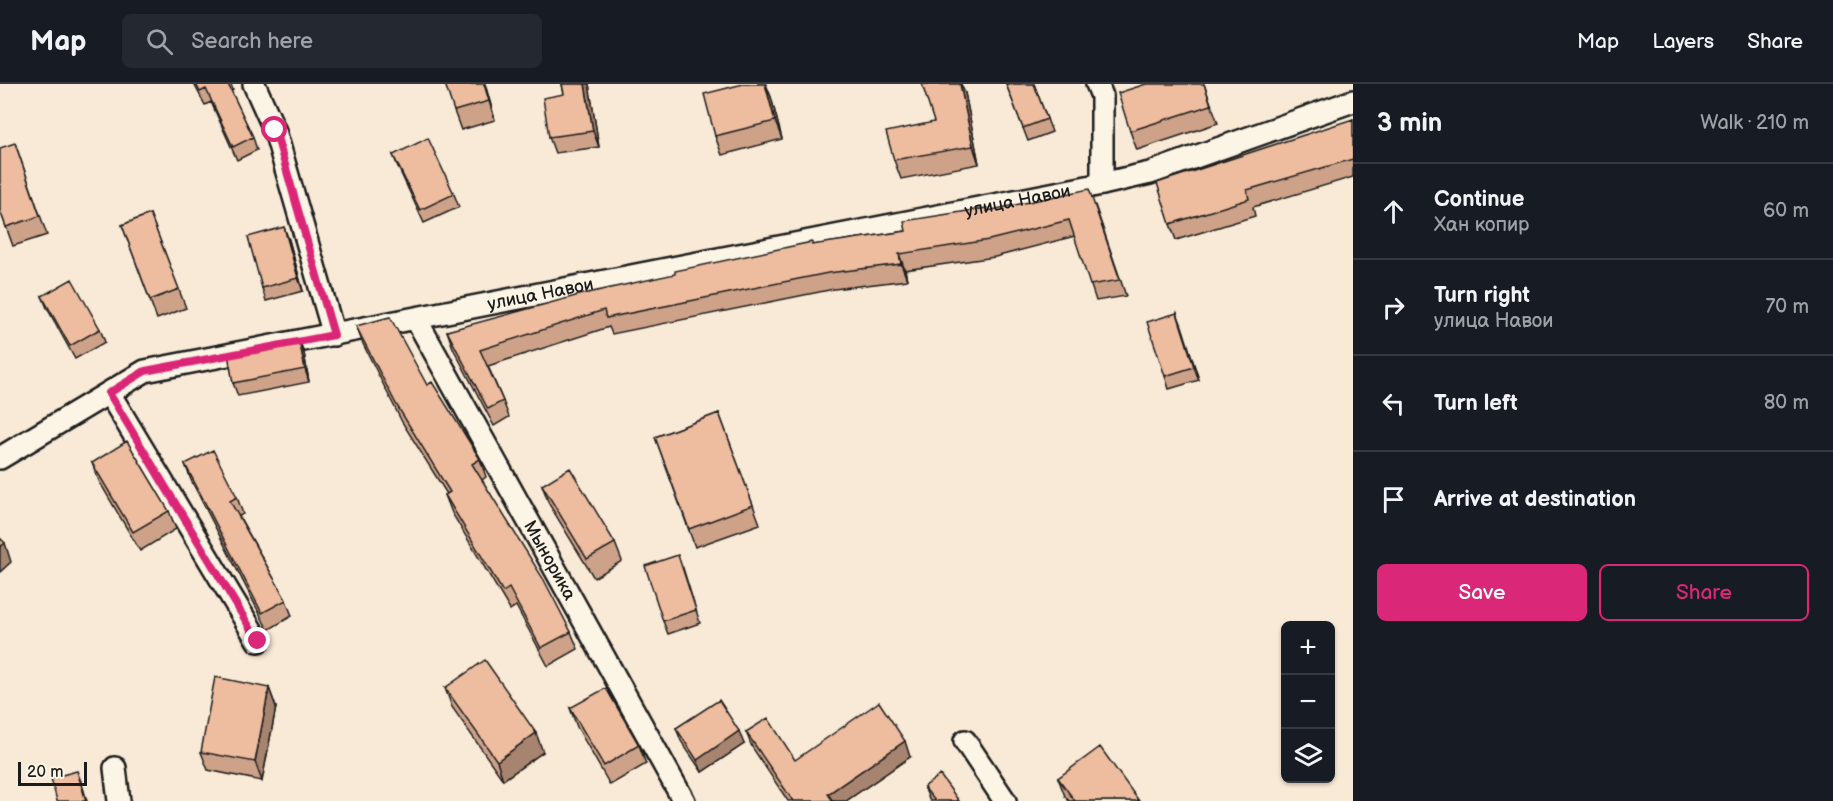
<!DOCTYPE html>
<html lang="en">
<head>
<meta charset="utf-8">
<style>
	:root { --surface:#171b24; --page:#242831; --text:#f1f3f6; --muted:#9ea1a6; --line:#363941; --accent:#db2777 }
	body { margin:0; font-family:"Balsamiq Sans",sans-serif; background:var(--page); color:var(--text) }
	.controls { position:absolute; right:18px; bottom:18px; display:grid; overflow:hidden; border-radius:9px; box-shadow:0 2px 4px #0004 }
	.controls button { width:54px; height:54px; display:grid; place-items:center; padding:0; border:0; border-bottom:2px solid var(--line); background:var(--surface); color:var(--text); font:30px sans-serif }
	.scale { position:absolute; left:18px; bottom:15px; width:69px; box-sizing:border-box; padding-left:6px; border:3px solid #1c1c1c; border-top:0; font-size:16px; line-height:21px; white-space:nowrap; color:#1c1c1c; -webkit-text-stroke:4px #fcf5e5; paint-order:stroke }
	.stop { position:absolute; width:18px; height:18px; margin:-14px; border:4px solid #db2777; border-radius:50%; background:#fff }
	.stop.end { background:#db2777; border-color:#fff; box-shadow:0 2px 6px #0008 }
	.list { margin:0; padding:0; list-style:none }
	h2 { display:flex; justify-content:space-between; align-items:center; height:78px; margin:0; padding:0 24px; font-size:26px }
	h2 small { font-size:20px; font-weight:400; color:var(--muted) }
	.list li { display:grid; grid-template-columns:39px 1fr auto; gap:18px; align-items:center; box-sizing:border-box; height:96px; padding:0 24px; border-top:2px solid var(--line) }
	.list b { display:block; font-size:22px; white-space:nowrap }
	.list p { margin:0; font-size:20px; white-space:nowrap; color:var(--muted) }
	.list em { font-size:20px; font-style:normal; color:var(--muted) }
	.actions { display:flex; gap:12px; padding:18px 24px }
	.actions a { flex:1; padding:14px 0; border:2px solid var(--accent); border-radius:9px; text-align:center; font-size:21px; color:var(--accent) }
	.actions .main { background:var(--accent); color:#fff }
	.icon { flex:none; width:33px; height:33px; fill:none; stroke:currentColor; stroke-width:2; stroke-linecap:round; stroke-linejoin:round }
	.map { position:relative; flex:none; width:1353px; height:717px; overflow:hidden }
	header { display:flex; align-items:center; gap:36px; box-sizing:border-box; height:84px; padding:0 30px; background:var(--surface); border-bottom:2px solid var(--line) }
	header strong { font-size:28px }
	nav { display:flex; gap:33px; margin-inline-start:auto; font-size:21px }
	.search { width:420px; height:54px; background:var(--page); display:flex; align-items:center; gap:15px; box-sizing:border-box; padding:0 21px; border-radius:9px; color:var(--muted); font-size:22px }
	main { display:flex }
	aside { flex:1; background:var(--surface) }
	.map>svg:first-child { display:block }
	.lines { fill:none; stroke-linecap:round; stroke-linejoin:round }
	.minor-casing { stroke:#1c1c1c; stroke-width:26 }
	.minor { stroke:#fcf5e5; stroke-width:21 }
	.wall { fill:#cda289; stroke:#1c1c1c; stroke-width:1.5 }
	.shaded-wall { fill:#a7846f; stroke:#1c1c1c; stroke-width:1.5 }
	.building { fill:#eebc9f; stroke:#1c1c1c; stroke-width:1.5 }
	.route { stroke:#db2777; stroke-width:8 }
	.labels { text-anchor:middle; stroke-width:4.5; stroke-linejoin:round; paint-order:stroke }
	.street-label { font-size:18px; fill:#1c1c1c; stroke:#fcf5e5 }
</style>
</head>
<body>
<header>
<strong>Map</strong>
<div class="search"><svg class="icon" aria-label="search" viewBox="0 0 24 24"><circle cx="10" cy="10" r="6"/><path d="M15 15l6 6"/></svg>Search here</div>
<nav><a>Map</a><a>Layers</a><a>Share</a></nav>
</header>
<main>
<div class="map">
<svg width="1353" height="717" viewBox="0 0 1353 717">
	<rect width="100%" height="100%" fill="#f9ead7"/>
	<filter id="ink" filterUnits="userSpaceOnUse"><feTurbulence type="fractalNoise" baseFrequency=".0167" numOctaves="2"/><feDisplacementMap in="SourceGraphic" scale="12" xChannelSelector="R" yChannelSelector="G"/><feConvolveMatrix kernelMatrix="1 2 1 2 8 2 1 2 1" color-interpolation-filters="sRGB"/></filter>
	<g filter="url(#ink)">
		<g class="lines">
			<!-- minor casing -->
			<g class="minor-casing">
				<g id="minor">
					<path d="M 254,0 L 275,47 L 334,251"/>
					<path d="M 1097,0 L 1102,12 L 1102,100"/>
					<path id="s1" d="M 416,235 L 684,717"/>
					<path d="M 109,309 L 258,557"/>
					<path id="s2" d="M 0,374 L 145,287 L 1102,100 L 1150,89 L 1353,17"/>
					<path d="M 965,657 L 1005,717"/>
					<path d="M 115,684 L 119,717"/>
				</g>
			</g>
			<!-- minor -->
			<use href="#minor" class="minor"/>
		</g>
		<!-- wall -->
		<path class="wall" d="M 194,0 L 231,0 L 233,6 L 231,7 L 253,53 L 257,66 L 237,76 L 211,18 L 205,21 Z
			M 485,0 L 495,36 L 461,46 L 454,27 Z
			M 562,0 L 590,0 L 589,0 L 599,63 L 555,69 L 549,53 L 564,10 Z
			M 743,0 L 766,0 L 771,13 L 782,55 L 722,71 L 715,52 Z
			M 1006,0 L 1034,0 L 1052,48 L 1028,57 Z
			M 1204,0 L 1218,39 L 1137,66 L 1130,47 Z
			M 965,9 L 979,80 L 901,95 L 894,76 Z
			M 1353,35 L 1353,93 L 1253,123 L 1255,132 L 1176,156 L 1170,140 Z
			M 15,59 L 47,151 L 13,162 L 0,126 Z
			M 393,71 L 454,110 L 459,123 L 424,139 L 398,83 Z
			M 1095,121 L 1126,212 L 1096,217 L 1075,152 L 995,173 L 905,186 L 907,196 L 834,205 L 612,250 L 609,243 L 488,282 L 503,317 L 509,333 L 494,342 L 453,264 L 447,247 L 813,161 L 906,147 L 987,127 Z
			M 150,130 L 186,224 L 157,235 L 122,141 Z
			M 289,156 L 303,207 L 266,217 L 262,204 Z
			M 42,212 L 100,245 L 105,258 L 75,275 L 47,224 Z
			M 1177,229 L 1199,296 L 1169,305 L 1165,292 Z
			M 356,242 L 427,301 L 480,375 L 486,393 L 482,396 L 571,548 L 578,565 L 548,582 L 516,522 L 510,526 L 452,429 L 445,411 L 447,410 L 402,338 L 363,260 Z
			M 299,256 L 304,269 L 309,298 L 238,312 L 233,299 Z
			M 719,329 L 760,440 L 695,463 L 655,353 Z
			M 92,379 L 169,427 L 176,445 L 140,467 L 99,397 Z
			M 185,380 L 237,413 L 243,430 L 239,432 L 286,516 L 292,532 L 268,546 L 191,396 Z
			M 542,401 L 615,459 L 622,477 L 594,494 L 549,420 Z
			M 683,484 L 700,539 L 668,550 L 663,537 Z
			M 269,604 L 276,623 L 262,697 L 208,686 L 201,668 Z
			M 445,604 L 543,668 L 503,696 L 452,623 Z
			M 570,624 L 639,661 L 646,680 L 610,701 L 577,643 Z
			M 676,644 L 744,660 L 702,688 L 681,657 Z
			M 746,648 L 795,676 L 910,673 L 846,717 L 788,717 L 752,663 Z
			M 1058,694 L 1139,717 L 1069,717 L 1065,712 Z
			M 924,703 L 959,717 L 930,717 Z"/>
		<!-- shaded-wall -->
		<path class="shaded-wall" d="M 484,0 L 485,0 L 495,36 L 489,17 Z
			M 585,0 L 589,0 L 599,63 L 593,47 Z
			M 765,0 L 771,13 L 782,55 L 775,37 Z
			M 960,0 L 961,0 L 965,9 L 979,80 L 973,62 Z
			M 284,143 L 289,156 L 303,207 L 298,194 Z
			M 899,170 L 905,186 L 907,196 L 901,180 Z
			M 1177,229 L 1182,242 L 1199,296 L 1194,283 Z
			M 299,256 L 304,269 L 309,298 L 305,285 Z
			M 5,459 L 11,478 L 0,488 L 0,463 Z
			M 269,604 L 276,623 L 262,697 L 255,678 Z
			M 739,647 L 744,660 L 702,688 L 697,676 Z
			M 536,649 L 543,668 L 503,696 L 497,677 Z
			M 905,657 L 910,673 L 846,717 L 831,717 L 828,710 Z
			M 77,687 L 82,700 L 87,717 L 86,717 Z"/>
		<!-- building -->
		<path class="building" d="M 196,0 L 228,0 L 253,53 L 233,63 L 206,5 L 200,8 Z
			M 445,0 L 484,0 L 489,17 L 454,27 Z
			M 562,0 L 585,0 L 593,47 L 549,53 L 543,14 L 564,10 Z
			M 743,0 L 765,0 L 775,37 L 715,52 L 704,10 Z
			M 922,0 L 960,0 L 973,62 L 894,76 L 886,48 L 934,38 Z
			M 1006,0 L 1034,0 L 1047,35 L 1023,44 Z
			M 1146,0 L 1204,0 L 1211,21 L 1130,47 L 1118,9 Z
			M 1353,35 L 1353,75 L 1247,106 L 1249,115 L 1170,140 L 1157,99 Z
			M 428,54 L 454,110 L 420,126 L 393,71 Z
			M 15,59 L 40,132 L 6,143 L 0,126 L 0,64 Z
			M 1089,105 L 1120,196 L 1090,201 L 1069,136 L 989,156 L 899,170 L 901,180 L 828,189 L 606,234 L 604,226 L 480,266 L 503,317 L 488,325 L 447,247 L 583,210 L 675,190 L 675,187 L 812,158 L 812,161 L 906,147 L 904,137 L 987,124 L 987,127 Z
			M 150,130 L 179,205 L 150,216 L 122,141 Z
			M 284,143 L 298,194 L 262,204 L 248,153 Z
			M 72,195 L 100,245 L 70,262 L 42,212 Z
			M 1177,229 L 1194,283 L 1165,292 L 1147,238 Z
			M 390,233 L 427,301 L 432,298 L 480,375 L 472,380 L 544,496 L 571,548 L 541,564 L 509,504 L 503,508 L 445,411 L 450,408 L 396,320 L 356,242 Z
			M 299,256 L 305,285 L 233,299 L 228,270 Z
			M 719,329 L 753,421 L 689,445 L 655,353 Z
			M 127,357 L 169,427 L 133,448 L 92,379 Z
			M 213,366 L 237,413 L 230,417 L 286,516 L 262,529 L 185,380 Z
			M 570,384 L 615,459 L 587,475 L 542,401 Z
			M 0,454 L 5,459 L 0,463 Z
			M 678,471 L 696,526 L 663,537 L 645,482 Z
			M 485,576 L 536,649 L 497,677 L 445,604 Z
			M 215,593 L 269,604 L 255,678 L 201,668 Z
			M 606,604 L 639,661 L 604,682 L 570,624 Z
			M 719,616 L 739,647 L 697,676 L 676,644 Z
			M 879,618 L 905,657 L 828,710 L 833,717 L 793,717 L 746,648 L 768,634 L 795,676 Z
			M 1100,663 L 1139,717 L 1075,717 L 1058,694 Z
			M 77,687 L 86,717 L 57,717 L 51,694 Z
			M 940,691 L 959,717 L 935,717 L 924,703 Z"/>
	</g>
	<g class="lines" filter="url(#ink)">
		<!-- route -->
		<path class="route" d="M 258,557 L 109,309 L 145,287 L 334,251 L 275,46"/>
	</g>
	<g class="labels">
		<!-- street labels -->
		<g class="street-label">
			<text dy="6" stroke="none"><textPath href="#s2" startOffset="1058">улица Навои</textPath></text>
			<text dy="6" stroke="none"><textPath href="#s2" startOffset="572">улица Навои</textPath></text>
			<text dy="6" stroke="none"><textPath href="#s1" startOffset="276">Мынорика</textPath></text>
		</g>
	</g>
</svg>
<div class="controls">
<button>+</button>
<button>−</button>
<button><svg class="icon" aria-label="layers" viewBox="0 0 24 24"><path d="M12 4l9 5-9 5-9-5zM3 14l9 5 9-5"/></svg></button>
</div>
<div class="scale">20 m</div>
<div class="stop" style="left:275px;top:46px"></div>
<div class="stop end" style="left:258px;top:557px"></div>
</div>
<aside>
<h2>3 min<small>Walk · 210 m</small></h2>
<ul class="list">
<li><svg class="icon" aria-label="ahead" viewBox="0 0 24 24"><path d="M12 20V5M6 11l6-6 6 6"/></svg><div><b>Continue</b><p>Хан копир</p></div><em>60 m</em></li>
<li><svg class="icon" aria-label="right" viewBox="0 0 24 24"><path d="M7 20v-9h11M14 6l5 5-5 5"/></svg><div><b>Turn right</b><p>улица Навои</p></div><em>70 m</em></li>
<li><svg class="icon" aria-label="left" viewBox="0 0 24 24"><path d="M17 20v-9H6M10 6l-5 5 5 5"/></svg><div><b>Turn left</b></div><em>80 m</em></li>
<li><svg class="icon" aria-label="arrive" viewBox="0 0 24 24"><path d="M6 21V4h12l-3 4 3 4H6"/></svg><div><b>Arrive at destination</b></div></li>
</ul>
<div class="actions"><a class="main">Save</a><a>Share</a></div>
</aside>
</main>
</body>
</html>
